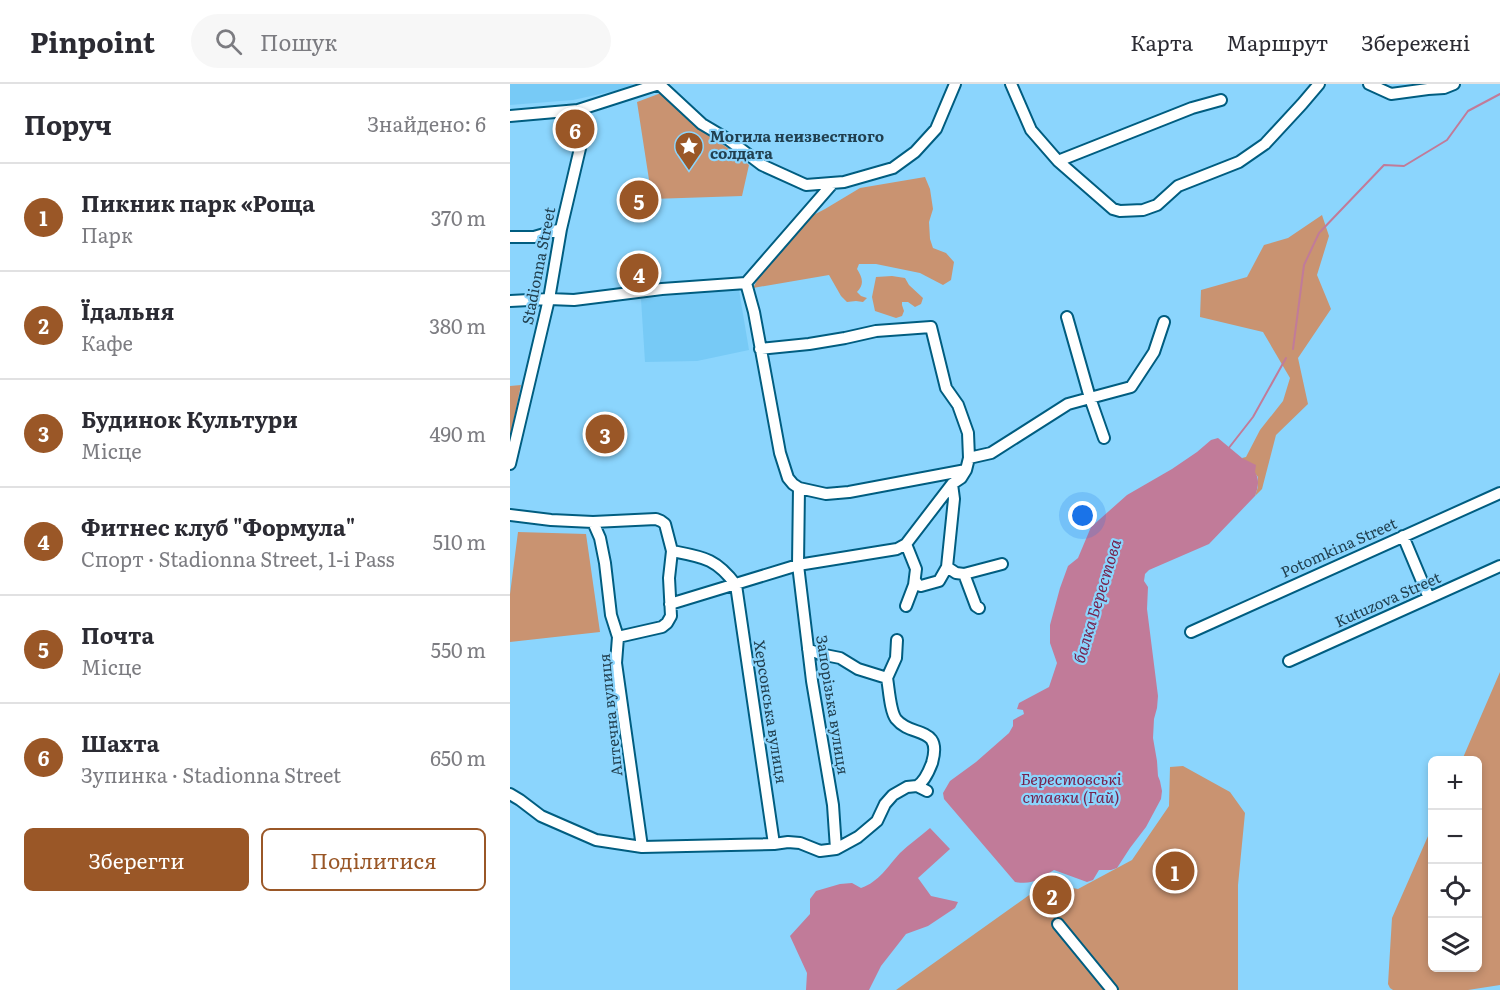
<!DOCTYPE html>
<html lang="uk">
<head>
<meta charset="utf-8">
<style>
	:root { --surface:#fff; --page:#f7f7f7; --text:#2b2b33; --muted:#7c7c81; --line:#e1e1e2; --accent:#9a5727 }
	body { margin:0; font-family:Literata,serif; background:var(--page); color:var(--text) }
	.controls { position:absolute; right:18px; bottom:18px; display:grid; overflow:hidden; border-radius:9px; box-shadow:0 3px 9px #0003 }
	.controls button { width:54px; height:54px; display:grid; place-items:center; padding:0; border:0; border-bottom:2px solid var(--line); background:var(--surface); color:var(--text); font:30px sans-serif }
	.you { position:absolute; left:573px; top:432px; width:21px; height:21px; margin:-15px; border:4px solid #fff; border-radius:50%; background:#1a73e8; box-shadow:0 0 0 9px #1a73e833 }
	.badge { display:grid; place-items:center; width:39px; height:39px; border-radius:50%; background:var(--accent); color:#fff; font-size:20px; font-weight:700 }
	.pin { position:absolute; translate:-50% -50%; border:3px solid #fff; box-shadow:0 2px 6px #0006 }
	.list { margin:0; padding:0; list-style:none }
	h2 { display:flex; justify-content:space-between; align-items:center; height:78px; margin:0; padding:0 24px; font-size:26px }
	h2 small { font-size:20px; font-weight:400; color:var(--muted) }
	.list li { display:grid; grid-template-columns:39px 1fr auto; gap:18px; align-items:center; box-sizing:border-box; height:108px; padding:0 24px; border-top:2px solid var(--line) }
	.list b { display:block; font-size:22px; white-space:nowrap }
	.list p { margin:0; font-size:20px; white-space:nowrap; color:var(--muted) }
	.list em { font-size:20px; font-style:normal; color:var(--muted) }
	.actions { display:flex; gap:12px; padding:18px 24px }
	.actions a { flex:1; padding:14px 0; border:2px solid var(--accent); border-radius:9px; text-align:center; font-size:21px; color:var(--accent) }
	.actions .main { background:var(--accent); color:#fff }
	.icon { flex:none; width:33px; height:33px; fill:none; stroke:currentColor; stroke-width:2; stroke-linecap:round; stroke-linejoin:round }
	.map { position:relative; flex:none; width:990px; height:906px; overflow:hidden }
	header { display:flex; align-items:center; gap:36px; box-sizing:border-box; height:84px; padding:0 30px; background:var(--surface); border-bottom:2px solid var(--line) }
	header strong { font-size:28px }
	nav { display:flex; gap:33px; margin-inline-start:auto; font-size:21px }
	.search { width:420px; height:54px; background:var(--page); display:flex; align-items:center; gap:15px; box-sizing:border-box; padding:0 21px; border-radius:33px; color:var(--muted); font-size:22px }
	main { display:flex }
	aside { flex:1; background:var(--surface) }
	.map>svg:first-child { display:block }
	.built { fill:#77caf6 }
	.green { fill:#c99371 }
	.water { fill:#c17b99 }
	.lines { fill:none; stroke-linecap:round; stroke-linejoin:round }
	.stream { stroke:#c17b99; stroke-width:2 }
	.minor-casing { stroke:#005d80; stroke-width:14 }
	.minor { stroke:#fff; stroke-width:10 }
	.labels { text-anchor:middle; stroke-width:4.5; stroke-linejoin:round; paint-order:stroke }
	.poi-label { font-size:15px; font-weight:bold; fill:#214050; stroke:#8bd5fd; text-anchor:start }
	.street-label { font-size:15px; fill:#214050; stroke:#8bd5fd }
	.water-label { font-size:16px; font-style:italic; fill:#77234e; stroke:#8bd5fd }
</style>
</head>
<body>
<header>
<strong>Pinpoint</strong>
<div class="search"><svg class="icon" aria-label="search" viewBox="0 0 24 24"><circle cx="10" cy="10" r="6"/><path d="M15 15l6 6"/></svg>Пошук</div>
<nav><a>Карта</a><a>Маршрут</a><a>Збережені</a></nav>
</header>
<main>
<aside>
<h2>Поруч<small>Знайдено: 6</small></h2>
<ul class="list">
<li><span class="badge">1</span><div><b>Пикник парк «Роща</b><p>Парк</p></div><em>370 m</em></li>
<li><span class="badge">2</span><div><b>Їдальня</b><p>Кафе</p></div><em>380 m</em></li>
<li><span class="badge">3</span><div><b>Будинок Культури</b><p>Місце</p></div><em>490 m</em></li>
<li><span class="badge">4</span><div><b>Фитнес клуб &quot;Формула&quot;</b><p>Спорт · Stadionna Street, 1-i Pass</p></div><em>510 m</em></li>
<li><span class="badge">5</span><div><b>Почта</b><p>Місце</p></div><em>550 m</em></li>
<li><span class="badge">6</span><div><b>Шахта</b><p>Зупинка · Stadionna Street</p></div><em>650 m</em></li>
</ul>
<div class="actions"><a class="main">Зберегти</a><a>Поділитися</a></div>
</aside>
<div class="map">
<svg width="990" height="906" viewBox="0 0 990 906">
	<rect width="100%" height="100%" fill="#8bd5fd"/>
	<!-- built -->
	<path class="built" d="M 0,0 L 136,0 L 63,16 L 0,21 Z
		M 218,205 L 229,206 L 239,266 L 187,277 L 135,278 L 131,215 Z"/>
	<!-- green -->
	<path class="green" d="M 151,9 L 197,50 L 222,67 L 239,81 L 232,112 L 142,115 L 127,18 Z
		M 415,93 L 420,105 L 423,125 L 419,138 L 420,155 L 423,164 L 436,169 L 444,178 L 441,196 L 433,201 L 410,189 L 366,180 L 349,180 L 347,185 C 352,193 355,200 347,208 L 351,212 L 357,214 L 353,218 L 346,217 L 337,218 L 331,212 L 319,191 L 243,204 L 264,165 L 290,138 L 315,125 L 350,104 Z
		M 812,131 L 819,152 L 807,191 L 821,225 L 788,274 L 798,320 L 766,351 L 752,405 L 745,412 L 748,403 L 748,393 L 732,374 L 736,373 L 750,346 L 773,317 L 780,294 L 753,248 L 690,233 L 691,206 L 737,193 L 754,161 L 778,154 Z
		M 382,192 L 395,194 L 399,201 L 413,214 L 411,220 L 405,223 L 398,218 L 392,218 L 392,221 L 394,227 L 392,232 L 386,234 L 365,227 L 362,213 L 366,193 Z
		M 11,301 L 0,353 L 0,302 Z
		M 8,448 L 76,450 L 90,548 L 0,558 L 0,510 Z
		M 990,588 L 990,901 L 958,906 L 883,906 L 880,904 L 878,900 L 882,834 L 922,743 L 922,884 L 968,884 L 968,676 L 952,676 Z
		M 673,682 L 720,708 L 735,729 L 728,801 L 728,906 L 386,906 L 536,799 L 568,805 L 622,776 L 659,722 L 660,683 Z"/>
	<!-- water -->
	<path class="water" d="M 708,354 L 732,374 L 746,381 L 745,388 C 750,396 748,404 745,412 L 699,460 L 639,486 L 635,490 L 634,497 L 638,503 L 637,525 L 648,612 L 647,624 L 644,635 L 643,654 L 647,677 L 648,692 L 650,697 L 652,707 L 651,715 L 636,743 L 620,764 L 607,784 L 601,786 L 589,786 L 583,796 L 577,798 L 544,786 C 528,795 524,801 505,798 L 434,715 L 433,709 L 440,697 L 466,678 L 499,649 L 503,642 L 503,636 L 514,630 L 513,626 L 507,625 L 509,619 L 539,603 L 547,579 L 540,559 L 540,541 L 550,504 L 558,482 L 568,474 L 581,443 L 617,411 L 662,385 L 687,368 L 701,356 Z
		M 420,744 L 440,765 L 408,794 L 421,812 L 448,818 L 445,824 L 418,842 L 396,850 L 371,882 L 359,906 L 296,906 L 297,889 L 280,852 L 300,830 L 300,815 L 306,807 L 330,800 L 342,799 L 351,804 C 369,798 378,782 390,769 C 399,760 411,752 420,744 Z"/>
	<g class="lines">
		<!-- stream -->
		<path class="stream" d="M 783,265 L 794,181 L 809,149 L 874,81 L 894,82 L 937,56 L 958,27 L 990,10
			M 718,365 L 743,333 L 776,274"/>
		<!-- minor casing -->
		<g class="minor-casing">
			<path id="minor" d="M 501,0 L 521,46 L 548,77 L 603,125 L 610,127 L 633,126 L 647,121 L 668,102 L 729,78 L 755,60 L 792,20 L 809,0
				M 859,0 L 881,10 L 918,5 L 934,4 L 944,0
				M 0,32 L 68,26 L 149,0 L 192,40 L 219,56 L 252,81 L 296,101 L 334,98 L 383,84 L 405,68 L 426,45 L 445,0
				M 548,77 L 682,24 L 711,16
				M 0,153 L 24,153 L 51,145
				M 236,199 L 244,228 L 270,369 L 278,394 L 283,400 L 289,404 L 288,481 L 302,597 L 323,721 L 326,765
				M 0,217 L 39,215 L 64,216 L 152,205 L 236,199 L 323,99
				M 594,354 L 580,314 L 621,303 L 644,268 L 654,238
				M 459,374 L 481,369 L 558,320 L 580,314 L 557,233
				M 0,380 L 39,215 L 51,145 L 76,39 L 68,26
				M 289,404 L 316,410 L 339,408 L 456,386
				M 0,431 L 41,436 L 83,438 L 90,454 L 95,479 L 101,531 L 108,553 L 106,579 L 132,763 L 86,756 L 31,732 L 10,716 L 0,710
				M 83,438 L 146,435 L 151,437 L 155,440 L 162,467 L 159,494 L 161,532 L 157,539 L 152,543 L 108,553
				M 893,452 L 919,514
				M 162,467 C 193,473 206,474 226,501 L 264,760
				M 437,483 L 444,415 L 442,400
				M 454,490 L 466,522 L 469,524
				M 405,496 L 408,501 L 411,502 L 429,497 L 437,483 L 446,489 L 454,490 L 492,480
				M 160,520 L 288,481 L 387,465 L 396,460 L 442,400 L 451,394 L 456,386 L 459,374 L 458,349 L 448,321 L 436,304 L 421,243 L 366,247 L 335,254 L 299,260 L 250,265
				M 396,522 L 404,501 L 406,485 L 396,460
				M 681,548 L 990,409
				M 298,565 L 310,570 L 330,574 L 348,585 L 377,594 L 386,574 L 387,556
				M 779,577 L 990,482
				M 377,594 C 379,605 380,627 386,635 C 401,654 433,641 422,679 C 419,687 414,698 407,702
				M 132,763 L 264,760 L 278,758 L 290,759 L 310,767 L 326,765 L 348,753 L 367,737 L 375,720 L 383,711 L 397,703 L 407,702 L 417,707
				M 548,840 L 602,906"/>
		</g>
		<!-- minor -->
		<use href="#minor" class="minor"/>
	</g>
	<!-- icons -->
	<defs>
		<g id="sight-pin" transform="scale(1.5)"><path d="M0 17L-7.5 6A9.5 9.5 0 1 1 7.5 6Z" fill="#9a5727" stroke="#8bd5fd"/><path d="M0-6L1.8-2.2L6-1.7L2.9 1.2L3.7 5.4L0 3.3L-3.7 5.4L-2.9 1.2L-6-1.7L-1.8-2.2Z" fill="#fff"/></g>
	</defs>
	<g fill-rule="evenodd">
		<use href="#sight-pin" x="179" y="62"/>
	</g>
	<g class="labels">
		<!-- poi labels -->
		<g class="poi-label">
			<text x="200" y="58">Могила неизвестного<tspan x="200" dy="17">солдата</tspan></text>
		</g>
		<!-- street labels -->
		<g class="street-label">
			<text transform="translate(29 182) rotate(-79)" y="5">Stadionna Street</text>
			<text transform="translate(829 464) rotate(-24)" y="5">Potomkina Street</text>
			<text transform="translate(878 516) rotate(-24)" y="5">Kutuzova Street</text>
			<text transform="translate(322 621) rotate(81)" y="5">Запорізька вулиця</text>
			<text transform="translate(260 628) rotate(81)" y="5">Херсонська вулиця</text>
			<text transform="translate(101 631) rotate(-96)" y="5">Аптечна вулиця</text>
		</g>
		<!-- water labels -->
		<g class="water-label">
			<text transform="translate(587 517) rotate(-73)" y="6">балка Берестова</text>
			<text x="561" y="701">Берестовські<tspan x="561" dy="18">ставки (Гай)</tspan></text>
		</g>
	</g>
</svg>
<div class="controls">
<button>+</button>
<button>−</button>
<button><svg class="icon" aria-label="locate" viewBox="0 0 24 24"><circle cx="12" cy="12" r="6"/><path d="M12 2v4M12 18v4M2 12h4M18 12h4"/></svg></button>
<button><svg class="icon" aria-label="layers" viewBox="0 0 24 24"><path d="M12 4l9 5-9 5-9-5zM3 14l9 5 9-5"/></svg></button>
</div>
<div class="you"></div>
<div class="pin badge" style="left:665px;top:787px">1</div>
<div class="pin badge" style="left:542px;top:811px">2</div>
<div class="pin badge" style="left:95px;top:350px">3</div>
<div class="pin badge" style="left:129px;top:189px">4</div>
<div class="pin badge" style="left:129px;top:116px">5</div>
<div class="pin badge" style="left:65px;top:45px">6</div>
</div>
</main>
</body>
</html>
